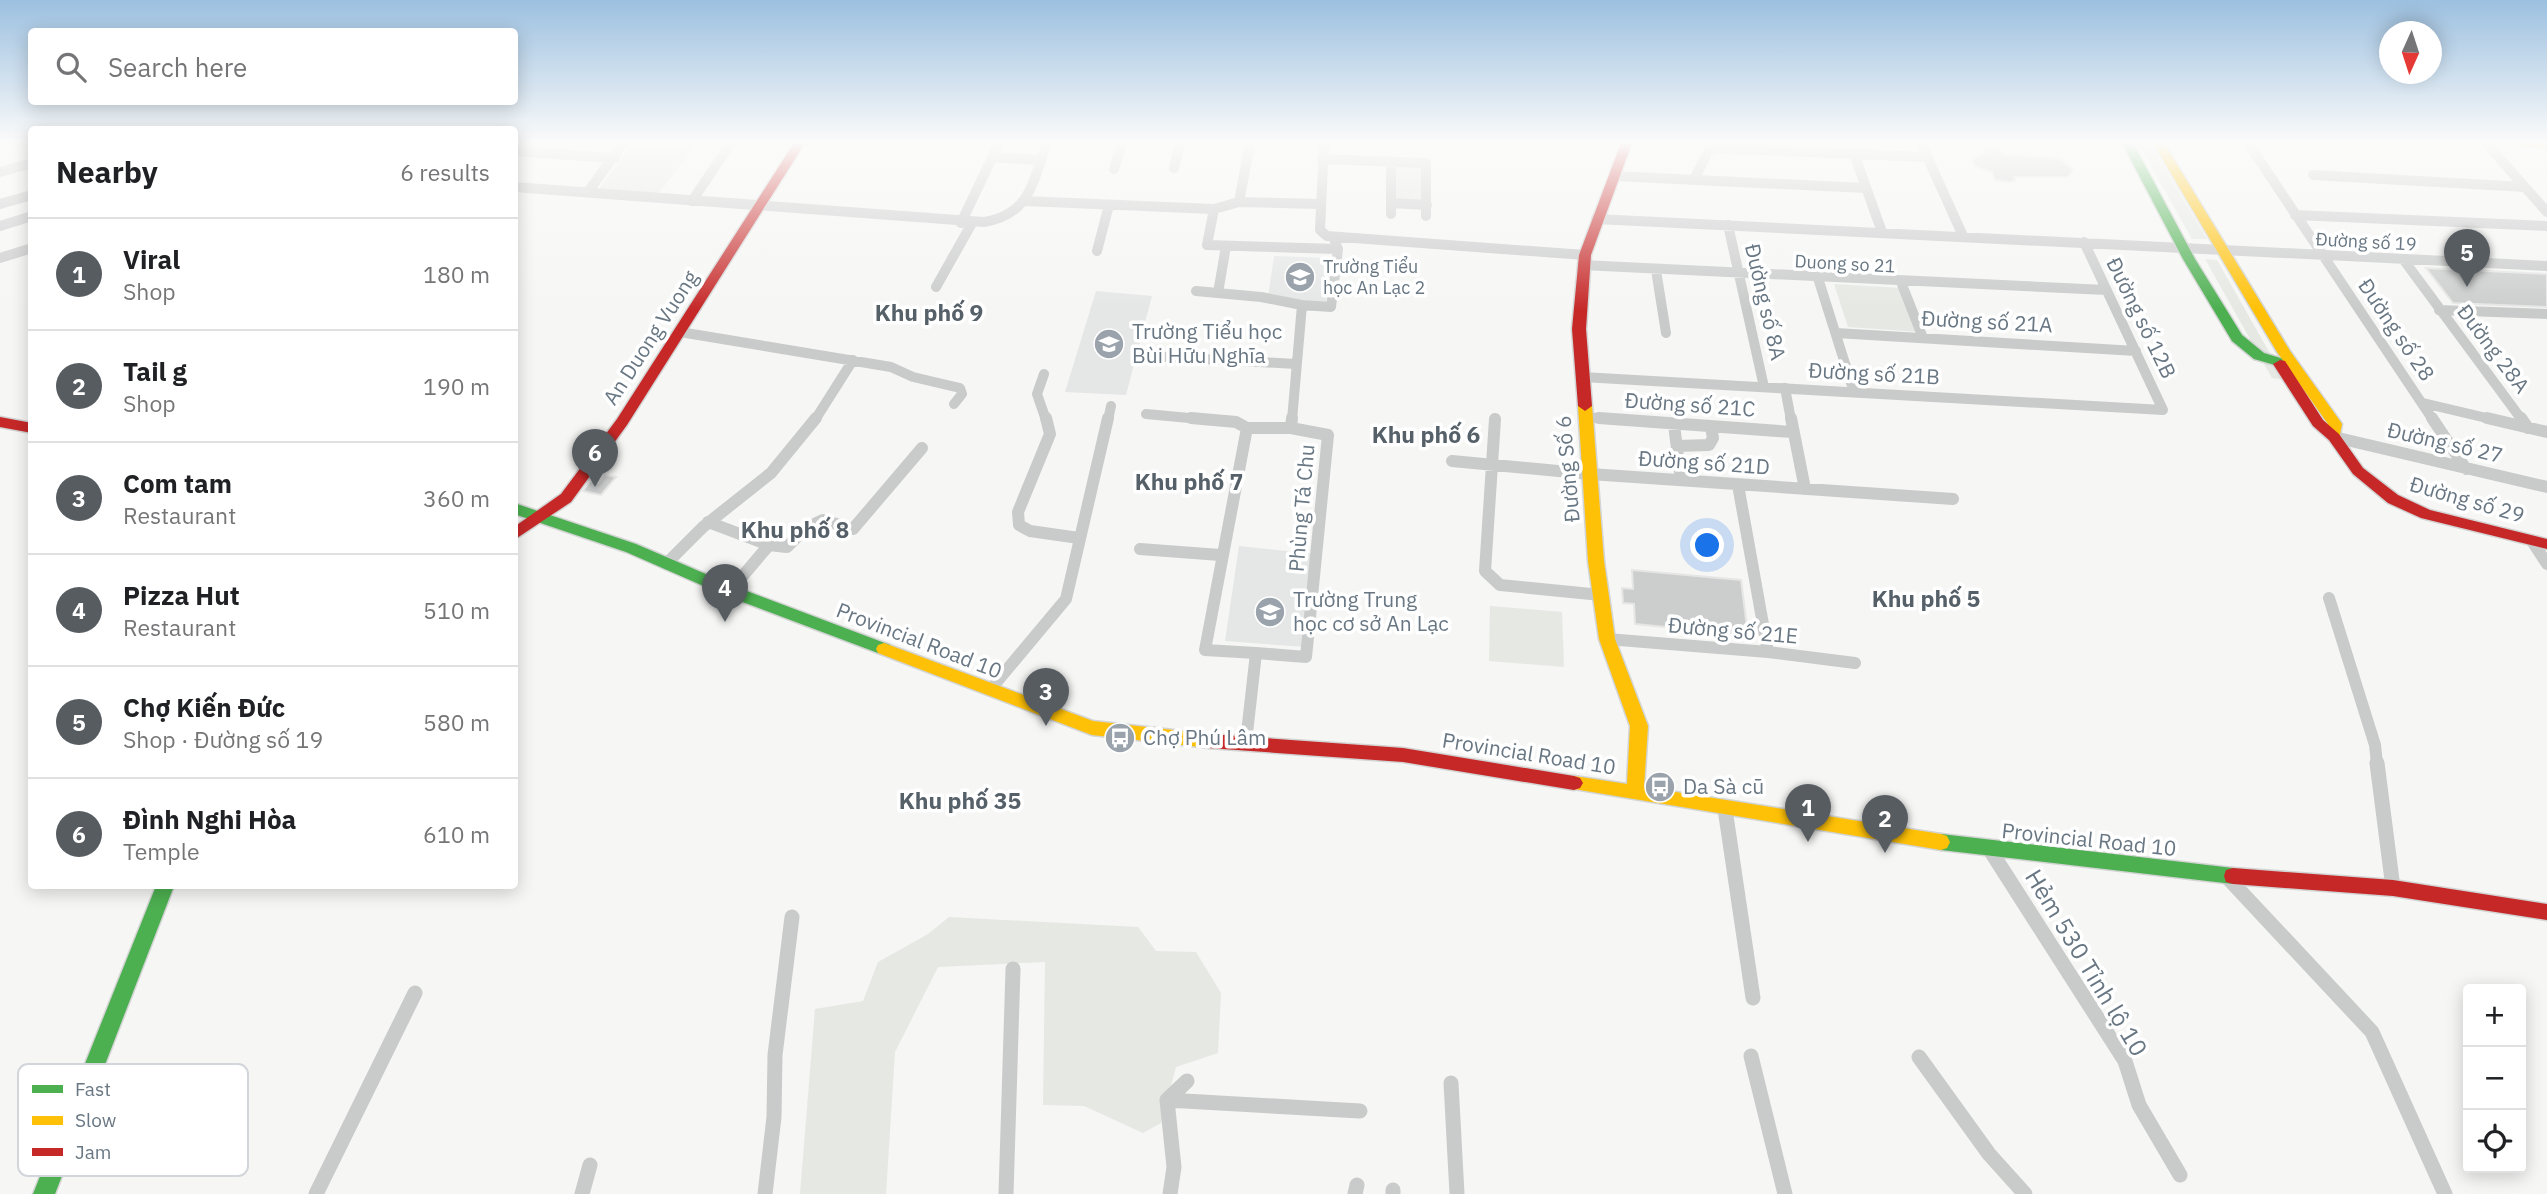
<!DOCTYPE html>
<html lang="en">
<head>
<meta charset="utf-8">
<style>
	:root { --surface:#fff; --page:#f6f6f6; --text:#202124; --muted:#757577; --line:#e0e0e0; --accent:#575c61 }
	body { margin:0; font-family:"IBM Plex Sans",sans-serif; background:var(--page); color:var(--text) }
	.controls { position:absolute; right:21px; bottom:21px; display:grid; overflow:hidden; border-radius:7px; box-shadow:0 4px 18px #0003 }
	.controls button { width:63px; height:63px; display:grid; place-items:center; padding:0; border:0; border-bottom:2px solid var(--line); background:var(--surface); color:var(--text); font:35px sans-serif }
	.compass { position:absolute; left:2379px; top:21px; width:63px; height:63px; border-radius:50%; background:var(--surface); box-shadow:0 4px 18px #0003; rotate:183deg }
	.you { position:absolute; left:1708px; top:546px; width:24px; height:24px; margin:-18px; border:5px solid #fff; border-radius:50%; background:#1a73e8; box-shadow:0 0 0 10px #1a73e833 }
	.badge { display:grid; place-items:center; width:46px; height:46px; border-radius:50%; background:var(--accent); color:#fff; font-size:23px; font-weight:700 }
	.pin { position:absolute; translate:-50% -58px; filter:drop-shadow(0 2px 4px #0008) }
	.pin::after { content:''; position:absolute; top:37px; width:24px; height:21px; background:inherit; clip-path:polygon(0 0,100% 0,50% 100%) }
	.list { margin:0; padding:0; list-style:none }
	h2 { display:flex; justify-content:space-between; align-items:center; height:91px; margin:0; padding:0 28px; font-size:30px }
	h2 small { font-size:23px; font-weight:400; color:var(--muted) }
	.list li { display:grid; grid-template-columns:46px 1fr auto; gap:21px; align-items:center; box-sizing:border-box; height:112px; padding:0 28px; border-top:2px solid var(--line) }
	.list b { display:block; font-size:26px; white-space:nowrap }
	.list p { margin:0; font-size:23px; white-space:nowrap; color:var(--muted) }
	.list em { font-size:23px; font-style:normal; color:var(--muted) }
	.icon { flex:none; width:38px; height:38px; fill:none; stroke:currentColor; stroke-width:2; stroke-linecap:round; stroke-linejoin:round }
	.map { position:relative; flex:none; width:2547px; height:1194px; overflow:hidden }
	.search { position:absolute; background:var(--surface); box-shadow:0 4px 18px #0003; left:28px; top:28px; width:490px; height:77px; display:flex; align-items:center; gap:18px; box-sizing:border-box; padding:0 24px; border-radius:7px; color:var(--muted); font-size:26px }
	.panel { position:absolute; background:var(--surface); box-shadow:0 4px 18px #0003; left:28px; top:126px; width:490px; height:763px; border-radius:7px }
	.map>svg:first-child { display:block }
	.built { fill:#e5e6e6 }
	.green { fill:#e5e8e3 }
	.building { fill:#cccece; stroke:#e6e6e5; stroke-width:2 }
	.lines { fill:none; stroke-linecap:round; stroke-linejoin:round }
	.fast-casing { stroke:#d3d4d4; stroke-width:3 }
	.slow-casing { stroke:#d3d4d4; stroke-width:3 }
	.jam-casing { stroke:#d3d4d4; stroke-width:3 }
	.street-far2 { stroke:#c9caca; stroke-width:10 }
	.street-far1 { stroke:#c9caca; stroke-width:12 }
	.street { stroke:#c9caca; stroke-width:15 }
	.fast { fill:#4caf50; fill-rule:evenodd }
	.slow { fill:#ffc107; fill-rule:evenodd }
	.jam { fill:#c62828; fill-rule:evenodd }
	.labels { text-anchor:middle; stroke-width:7; stroke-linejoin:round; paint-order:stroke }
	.far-street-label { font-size:18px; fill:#687783; stroke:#fff }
	.far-poi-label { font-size:18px; fill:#687783; stroke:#fff; text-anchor:start }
	.street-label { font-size:21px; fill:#687783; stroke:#fff }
	.poi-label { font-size:21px; fill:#687783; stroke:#fff; text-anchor:start }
	.neighbourhood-label { font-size:23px; font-weight:bold; fill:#556069; stroke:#fff }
	.near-street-label { font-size:24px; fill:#687783; stroke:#fff }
	.key { fill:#fff; stroke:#d2d6da; stroke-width:2 }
	.key-label { font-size:19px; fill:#687783 }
</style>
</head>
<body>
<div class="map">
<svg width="2547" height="1194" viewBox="0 0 2547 1194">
	<rect width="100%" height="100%" fill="#f6f6f5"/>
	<!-- built -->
	<path class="built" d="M 633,143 L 698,143 L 658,194 L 598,190 Z
		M 1274,256 L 1330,258 L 1326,302 L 1268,297 Z
		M 1096,291 L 1152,296 L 1126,395 L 1065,392 Z
		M 1239,546 L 1315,554 L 1304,647 L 1225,641 Z"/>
	<!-- green -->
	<path class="green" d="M 2138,143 L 2150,143 L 2207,239 L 2192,239 Z
		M 1396,165 L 1421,166 L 1421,201 L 1395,200 Z
		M 2205,259 L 2217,260 L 2285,380 L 2272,378 Z
		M 1834,284 L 1902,288 L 1919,332 L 1848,327 Z
		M 1490,606 L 1562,612 L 1564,667 L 1489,661 Z
		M 949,917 L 1138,927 L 1156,951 L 1196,952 L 1221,993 L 1218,1053 L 1176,1067 L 1161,1123 L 1143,1133 L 1084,1106 L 1043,1105 L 1045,962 L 938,967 L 895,1052 L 886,1194 L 800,1194 L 815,1009 L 863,1001 L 878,962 L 928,934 Z"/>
	<!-- building -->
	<path class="building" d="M 1983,148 L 2000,148 L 2003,154 L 2061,159 L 2073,170 L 2068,177 L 2014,177 L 2015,181 L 2009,182 L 1995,180 L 1992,172 L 1975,166 L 1973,160 L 1985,153 Z
		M 2426,268 L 2547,274 L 2547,307 L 2453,303 Z
		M 605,475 L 616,477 L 601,495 L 583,491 L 590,481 L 598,483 Z
		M 1632,570 L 1741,580 L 1748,635 L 1635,624 L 1634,604 L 1623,603 L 1622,588 L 1633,589 Z"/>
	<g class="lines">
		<!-- fast casing -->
		<g class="fast-casing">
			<path id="fast" d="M 2122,143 L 2133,143 L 2195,259 L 2242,335 L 2264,353 L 2297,363 L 2297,369 L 2292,370 L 2254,359 L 2232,341 L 2183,259 Z
				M 514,503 L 636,544 L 736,587 L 890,645 L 892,649 L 890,653 L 878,653 L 724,595 L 626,552 L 514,514 Z
				M 1941,834 L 2233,868 L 2240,870 L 2242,876 L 2240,882 L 2233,884 L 1941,850 L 1935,848 L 1932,842 L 1935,836 Z
				M 156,886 L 174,886 L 55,1194 L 33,1194 Z"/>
		</g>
		<!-- slow casing -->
		<g class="slow-casing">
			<path id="slow" d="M 2153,143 L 2164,143 L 2290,351 L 2340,421 L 2342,424 L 2339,440 L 2329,440 L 2328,424 L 2277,352 Z
				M 2517,143 L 2547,143 L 2547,148 L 2522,146 Z
				M 1585,401 L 1592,406 L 1604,561 L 1615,639 L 1648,726 L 1644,787 L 1941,834 L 1947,836 L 1950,842 L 1947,848 L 1941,850 L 1568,788 L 1565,783 L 1568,778 L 1574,776 L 1627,784 L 1630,726 L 1599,639 L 1588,561 L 1578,406 Z
				M 884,643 L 1093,721 L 1209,734 L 1215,736 L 1218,741 L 1215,746 L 1209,748 L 1092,735 L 878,653 L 876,649 L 878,645 Z"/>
		</g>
		<!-- jam casing -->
		<g class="jam-casing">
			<path id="jam" d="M 794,143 L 805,143 L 627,425 L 571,502 L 514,540 L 514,527 L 561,494 L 617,419 Z
				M 1621,143 L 1632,143 L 1591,255 L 1586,329 L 1592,406 L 1585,411 L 1578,406 L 1572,329 L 1579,255 Z
				M 2280,360 L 2285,361 L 2323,420 L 2339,434 L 2363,468 L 2398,495 L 2430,510 L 2547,539 L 2547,549 L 2421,518 L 2388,503 L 2353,474 L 2329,440 L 2313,426 L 2273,364 Z
				M 0,417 L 32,423 L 32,433 L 0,427 Z
				M 1209,734 L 1403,748 L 1574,776 L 1580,778 L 1583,783 L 1580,788 L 1574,790 L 1403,762 L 1209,748 L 1203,746 L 1200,741 L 1203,736 Z
				M 2233,868 L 2393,880 L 2547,904 L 2547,920 L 2393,896 L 2233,884 L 2226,882 L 2224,876 L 2226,870 Z"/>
		</g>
		<!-- street-far2 -->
		<path class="street-far2" d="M 1324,143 L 1320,230 L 1327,236 L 1585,255
			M 1921,143 L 1963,236
			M 2248,143 L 2433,420
			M 2486,143 L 2547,212
			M 514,151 L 615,158
			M 1854,154 L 1882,232
			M 992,157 L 1040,160
			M 1322,159 L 1426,163 L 1426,216
			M 1391,162 L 1391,214
			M 1174,168 L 1180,143
			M 1114,169 L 1122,143
			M 0,172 L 32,163
			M 2313,175 L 2525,187
			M 1614,176 L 1865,188
			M 1694,180 L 1708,151 L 1716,148 L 1928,157
			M 514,187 L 984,222 C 1031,214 1032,182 1047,143
			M 588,192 L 623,143
			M 692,201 L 731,143
			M 1025,201 L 1214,209 L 1239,202 L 1321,204
			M 1239,202 L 1250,143
			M 1391,203 L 1427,205
			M 0,204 L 32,195
			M 1214,209 L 1207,245 L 1338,249
			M 2295,215 L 2547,226
			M 1596,219 L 2547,266
			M 961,223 L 999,143
			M 1728,225 L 1764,387
			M 0,226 L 32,216
			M 1097,251 L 1109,205
			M 0,258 L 32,248
			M 2403,259 L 2522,420
			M 1582,265 L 2106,290
			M 1656,270 L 1666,333
			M 1818,278 L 1854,392
			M 1901,282 L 1923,338
			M 936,287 L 972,223
			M 1196,291 L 1261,297 L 1302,305
			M 1218,293 L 1226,246
			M 2439,310 L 2547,314
			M 680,332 L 891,367 L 913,377 L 960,388 L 962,394 L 954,404
			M 1836,333 L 2136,351
			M 1148,356 L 1296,364
			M 1044,374 L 1037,394 L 1046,420
			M 1582,377 L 2163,410 L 2084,242
			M 1785,388 L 1791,420
			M 2423,403 L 2495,420
			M 1146,414 L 1211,420
			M 1585,417 L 1624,420
			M 815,420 L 853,360
			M 1108,420 L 1111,406
			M 1292,420 L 1302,305 L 1331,307 L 1338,249 L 1334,239"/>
		<!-- street-far1 -->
		<path class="street-far1" d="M 1046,418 L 1050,434 L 1018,512 L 1019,525 L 1030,531 L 1079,538
			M 1191,418 L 1236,422 L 1247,428
			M 1599,418 L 1792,432
			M 1791,418 L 1805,489
			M 2432,418 L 2466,469
			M 2487,418 L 2547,432
			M 2521,418 L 2528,428
			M 1495,419 L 1485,571 L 1500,585 L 1601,595
			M 1674,425 L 1681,480
			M 2334,437 L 2547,487
			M 1677,446 L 1709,445 L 1713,438 L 1711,427
			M 1452,461 L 1590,474 L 1953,499
			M 1738,485 L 1768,652
			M 708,522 L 769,545
			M 2532,541 L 2547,564
			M 1140,549 L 1220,555
			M 666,564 L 703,527 L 771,473 L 816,418
			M 730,591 L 769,545 L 787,547 L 806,528 L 823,520 L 853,529 L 922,448
			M 2329,598 L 2375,745 L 2377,764
			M 1607,639 L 1768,652 L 1855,663
			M 1256,653 L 1205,650 L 1247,428 L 1291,428
			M 990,690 L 1066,599 L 1108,418
			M 1246,742 L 1256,653 L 1306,657 L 1328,435 L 1291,428 L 1292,418"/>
		<!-- street -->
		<path class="street" d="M 2377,763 L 2393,888
			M 1725,809 L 1753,998
			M 1990,850 L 2125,1061 L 2139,1105 L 2180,1175
			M 2227,877 L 2372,1032 L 2445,1194
			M 1751,1056 L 1785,1194
			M 1919,1057 L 1989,1154 L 2025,1194
			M 1451,1083 L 1457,1194
			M 1167,1100 L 1360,1111
			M 1393,1190 L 1393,1194
			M 316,1194 L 415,993
			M 582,1194 L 590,1165
			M 765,1194 L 774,1117 L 775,1055 L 792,917
			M 1006,1194 L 1013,969
			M 1170,1194 L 1174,1167 L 1167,1100 L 1187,1081
			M 1355,1194 L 1357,1185"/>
		<!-- fast -->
		<use href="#fast" class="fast"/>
		<!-- slow -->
		<use href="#slow" class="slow"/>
		<!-- jam -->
		<use href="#jam" class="jam"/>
	</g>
	<!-- sky -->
	<linearGradient id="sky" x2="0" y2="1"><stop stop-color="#9cc0e0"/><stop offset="0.46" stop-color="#fbfbfa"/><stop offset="1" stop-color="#fbfbfa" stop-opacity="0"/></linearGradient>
	<rect width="2547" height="310" fill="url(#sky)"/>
	<!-- icons -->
	<defs>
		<g id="school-disc" transform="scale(1.575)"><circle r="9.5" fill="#9aa3ab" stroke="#fff"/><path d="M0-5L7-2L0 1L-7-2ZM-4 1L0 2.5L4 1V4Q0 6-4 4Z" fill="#fff"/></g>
		<g id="bus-disc" transform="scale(1.575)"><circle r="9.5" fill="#9aa3ab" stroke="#fff"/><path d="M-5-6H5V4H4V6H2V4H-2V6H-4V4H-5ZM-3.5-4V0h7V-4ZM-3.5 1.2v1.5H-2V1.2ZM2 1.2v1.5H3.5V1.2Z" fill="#fff"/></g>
	</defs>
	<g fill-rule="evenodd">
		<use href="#school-disc" x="1300" y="277"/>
		<use href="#school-disc" x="1109" y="344"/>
		<use href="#school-disc" x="1270" y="612"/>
		<use href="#bus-disc" x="1120" y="738"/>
		<use href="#bus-disc" x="1660" y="787"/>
	</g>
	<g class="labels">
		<!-- far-street labels -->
		<g class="far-street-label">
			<text transform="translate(2366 242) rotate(3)" y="6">Đường số 19</text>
			<text transform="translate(1845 264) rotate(3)" y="6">Duong so 21</text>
		</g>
		<!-- far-poi labels -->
		<g class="far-poi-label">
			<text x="1323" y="273">Trường Tiểu<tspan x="1323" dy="21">học An Lạc 2</tspan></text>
		</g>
		<!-- street labels -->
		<g class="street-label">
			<text transform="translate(1765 302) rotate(77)" y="7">Đường số 8A</text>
			<text transform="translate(2141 318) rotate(64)" y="7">Đường số 12B</text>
			<text transform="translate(1987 322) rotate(3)" y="7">Đường số 21A</text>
			<text transform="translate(2396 330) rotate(56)" y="7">Đường số 28</text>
			<text transform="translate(651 338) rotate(-57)" y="7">An Duong Vuong</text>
			<text transform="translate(2493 349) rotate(53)" y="7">Đường 28A</text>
			<text transform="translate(1874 374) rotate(3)" y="7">Đường số 21B</text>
			<text transform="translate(1690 405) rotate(4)" y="7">Đường số 21C</text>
			<text transform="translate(2445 443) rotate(13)" y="7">Đường số 27</text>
			<text transform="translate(1704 463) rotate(4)" y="7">Đường số 21D</text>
			<text transform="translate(1568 469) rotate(-95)" y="7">Đường Số 6</text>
			<text transform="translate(2467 500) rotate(16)" y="7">Đường số 29</text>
			<text transform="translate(1302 508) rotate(-85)" y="7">Phùng Tá Chu</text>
			<text transform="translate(1733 631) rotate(5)" y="7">Đường số 21E</text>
			<text transform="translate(919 641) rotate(21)" y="7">Provincial Road 10</text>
			<text transform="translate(1529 754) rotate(9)" y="7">Provincial Road 10</text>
			<text transform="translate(2089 840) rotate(6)" y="7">Provincial Road 10</text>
		</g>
		<!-- poi labels -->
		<g class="poi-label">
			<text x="1132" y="339">Trường Tiểu học<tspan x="1132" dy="24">Bùi Hữu Nghĩa</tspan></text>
			<text x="1293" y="607">Trường Trung<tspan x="1293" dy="24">học cơ sở An Lạc</tspan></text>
			<text x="1143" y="745">Chợ Phú Lâm</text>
			<text x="1683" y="794">Da Sà cũ</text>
		</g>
		<!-- neighbourhood labels -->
		<g class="neighbourhood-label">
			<text x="929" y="321">Khu phố 9</text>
			<text x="1426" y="443">Khu phố 6</text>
			<text x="1189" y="490">Khu phố 7</text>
			<text x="795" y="538">Khu phố 8</text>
			<text x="1926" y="607">Khu phố 5</text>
			<text x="960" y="809">Khu phố 35</text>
		</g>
		<!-- near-street labels -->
		<g class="near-street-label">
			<text transform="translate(2086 963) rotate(59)" y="8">Hẻm 530 Tỉnh lộ 10</text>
		</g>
	</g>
	<!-- legend -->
	<rect x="18" y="1064" width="230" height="112" rx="10" class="key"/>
	<rect x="32" y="1085" width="31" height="8" fill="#4caf50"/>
	<rect x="32" y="1116" width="31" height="9" fill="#ffc107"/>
	<rect x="32" y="1148" width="31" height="8" fill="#c62828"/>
	<g class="key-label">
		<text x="75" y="1096">Fast</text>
		<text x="75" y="1127">Slow</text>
		<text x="75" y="1159">Jam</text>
	</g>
</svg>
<div class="controls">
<button>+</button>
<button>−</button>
<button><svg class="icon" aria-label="locate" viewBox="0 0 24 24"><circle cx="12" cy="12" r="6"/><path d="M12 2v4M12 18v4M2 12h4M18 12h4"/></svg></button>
</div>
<svg class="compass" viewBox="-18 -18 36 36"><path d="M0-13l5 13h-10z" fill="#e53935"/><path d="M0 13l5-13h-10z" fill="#757577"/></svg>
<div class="you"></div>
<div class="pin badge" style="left:1808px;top:842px">1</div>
<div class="pin badge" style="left:1885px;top:853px">2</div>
<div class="pin badge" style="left:1046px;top:726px">3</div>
<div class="pin badge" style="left:725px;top:622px">4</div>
<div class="pin badge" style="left:2467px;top:287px">5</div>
<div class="pin badge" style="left:595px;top:487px">6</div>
<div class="search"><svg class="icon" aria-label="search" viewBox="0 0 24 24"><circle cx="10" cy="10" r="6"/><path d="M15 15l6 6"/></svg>Search here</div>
<section class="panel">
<h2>Nearby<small>6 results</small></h2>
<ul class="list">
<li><span class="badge">1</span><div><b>Viral</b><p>Shop</p></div><em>180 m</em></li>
<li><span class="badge">2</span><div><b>Tail g</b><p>Shop</p></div><em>190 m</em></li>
<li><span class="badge">3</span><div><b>Com tam</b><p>Restaurant</p></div><em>360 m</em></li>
<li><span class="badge">4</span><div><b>Pizza Hut</b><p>Restaurant</p></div><em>510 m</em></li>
<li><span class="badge">5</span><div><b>Chợ Kiến Đức</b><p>Shop · Đường số 19</p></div><em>580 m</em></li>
<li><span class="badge">6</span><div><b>Đình Nghi Hòa</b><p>Temple</p></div><em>610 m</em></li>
</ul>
</section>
</div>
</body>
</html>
